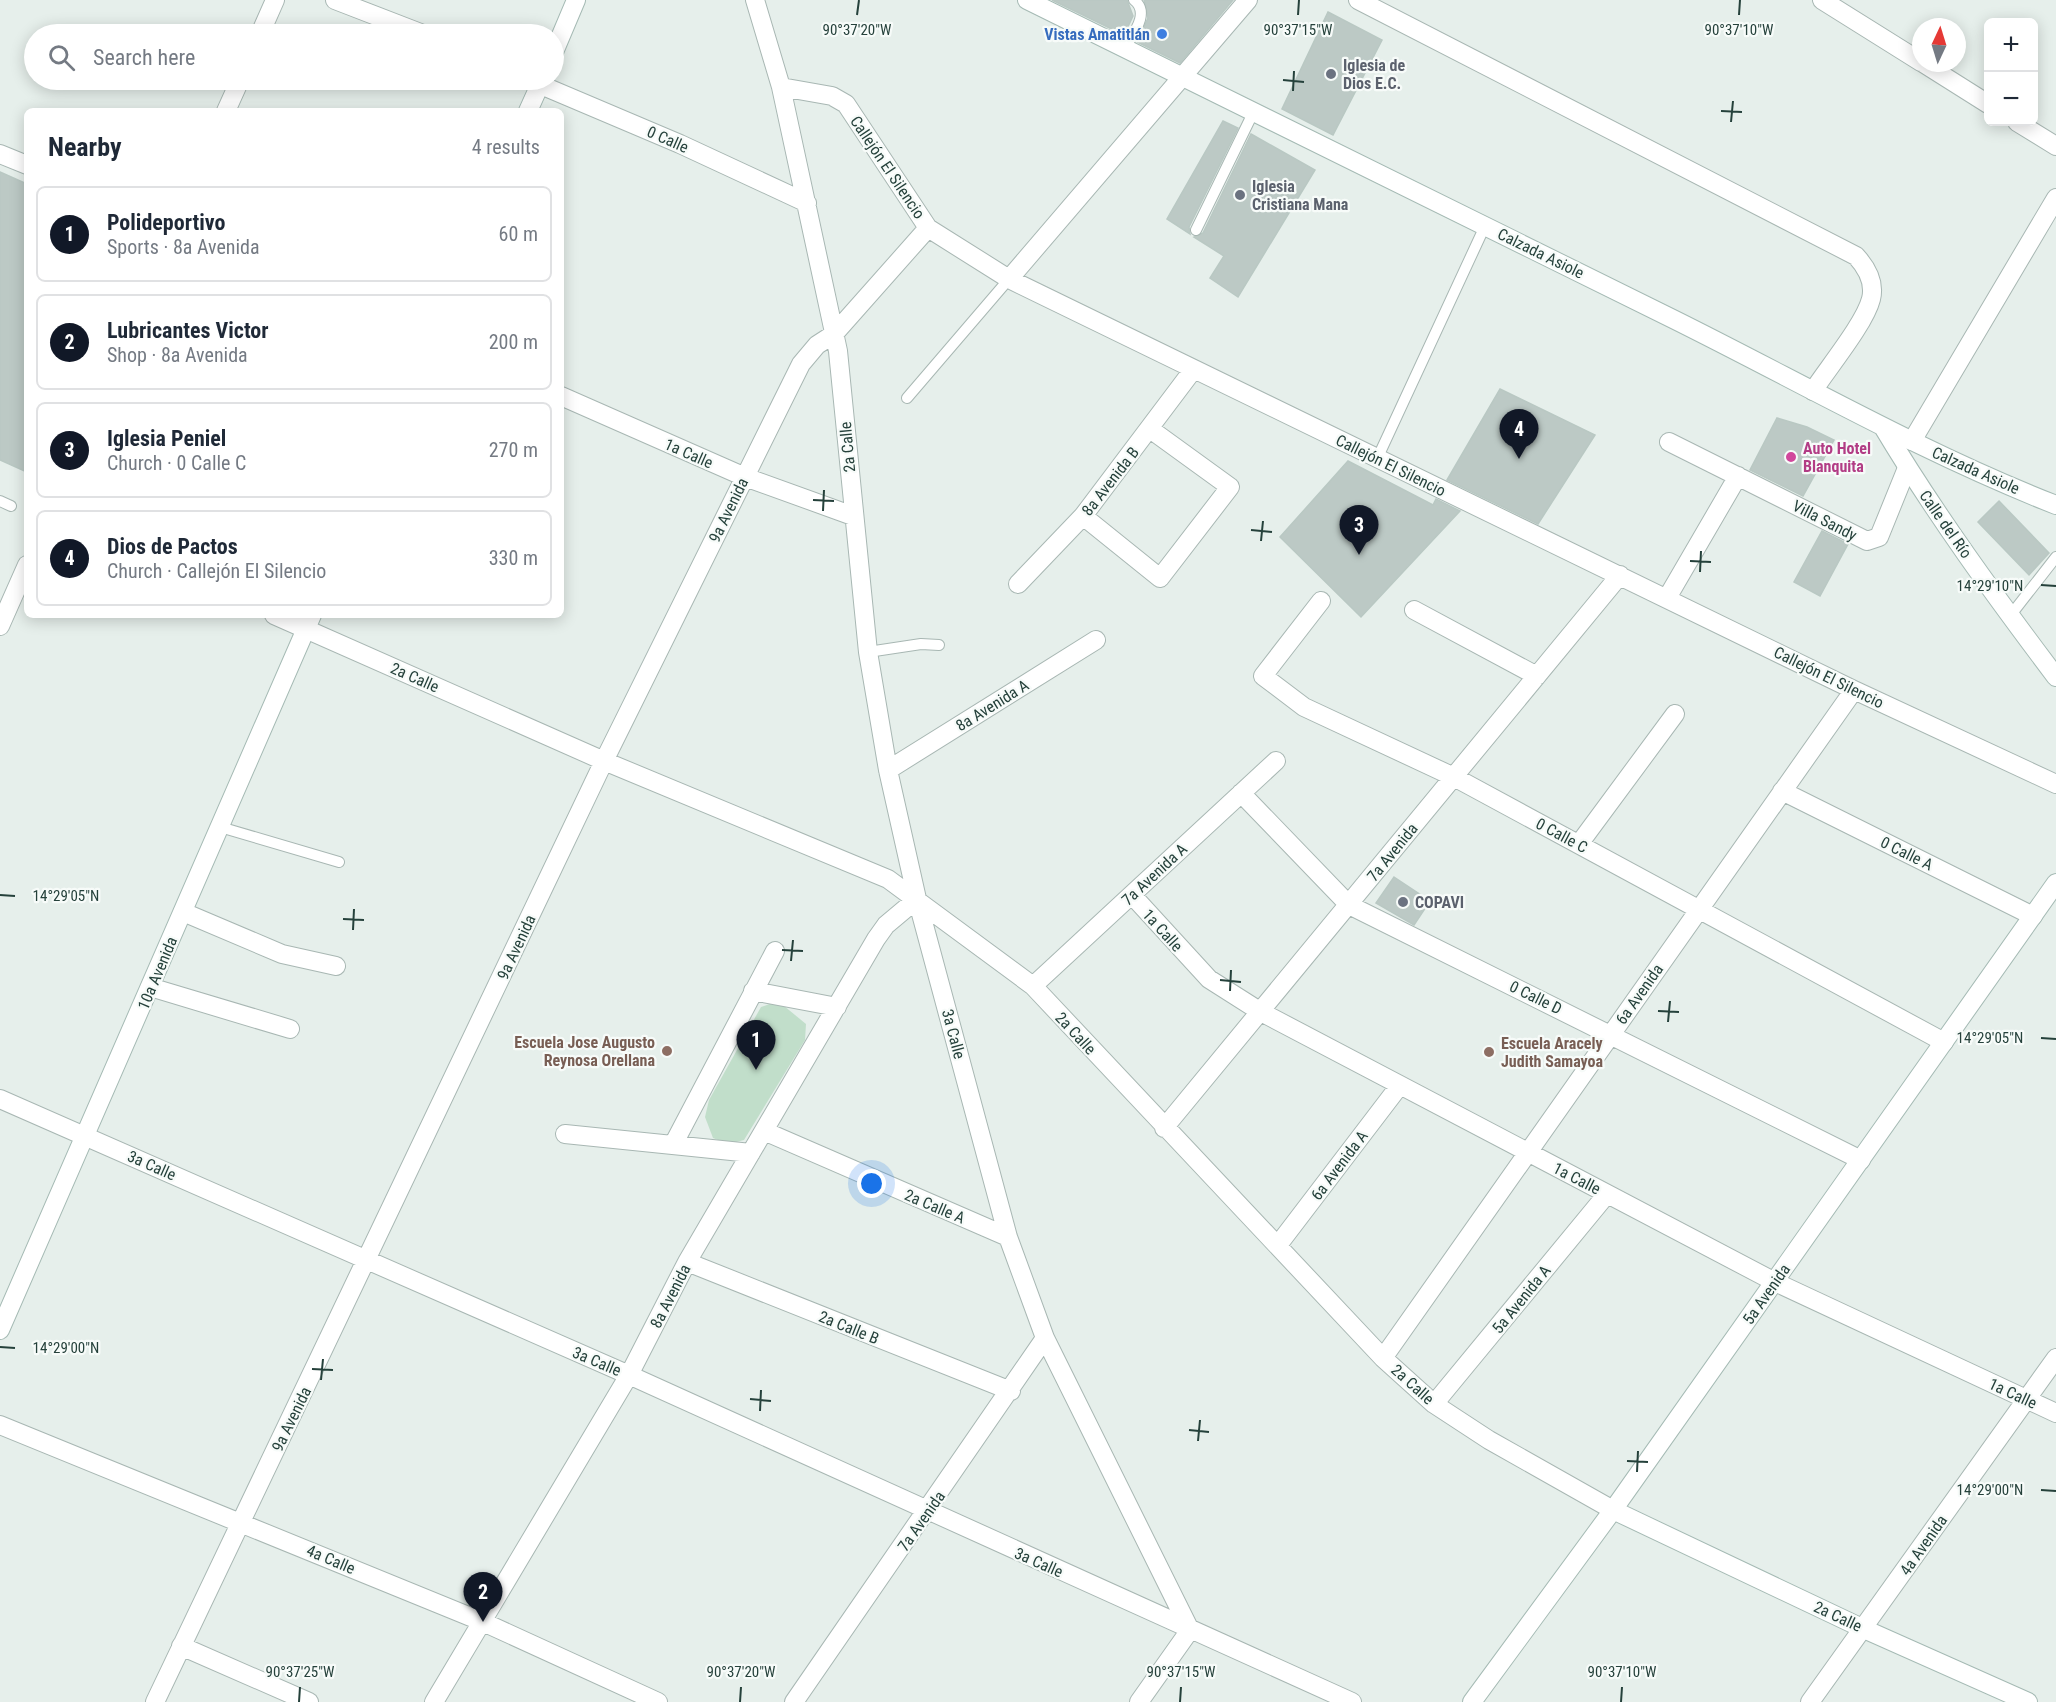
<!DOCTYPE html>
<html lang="en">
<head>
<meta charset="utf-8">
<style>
	:root { --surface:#fff; --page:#f2f2f3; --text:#1f2937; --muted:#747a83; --line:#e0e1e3; --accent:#111827 }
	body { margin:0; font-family:"Roboto Condensed",sans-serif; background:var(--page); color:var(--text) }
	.controls { position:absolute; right:18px; top:18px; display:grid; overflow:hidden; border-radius:9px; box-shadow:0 3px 15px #0003 }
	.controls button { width:54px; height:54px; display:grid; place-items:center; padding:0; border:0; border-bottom:2px solid var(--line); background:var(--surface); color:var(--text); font:30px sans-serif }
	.compass { position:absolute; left:1912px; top:18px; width:54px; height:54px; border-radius:50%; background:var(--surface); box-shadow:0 3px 15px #0003; rotate:4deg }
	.you { position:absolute; left:872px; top:1184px; width:21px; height:21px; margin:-15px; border:4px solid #fff; border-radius:50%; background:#1a73e8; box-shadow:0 0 0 9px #1a73e833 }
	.badge { display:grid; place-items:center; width:39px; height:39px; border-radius:50%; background:var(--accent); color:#fff; font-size:20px; font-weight:700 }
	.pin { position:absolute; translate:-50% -50px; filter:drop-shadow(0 2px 3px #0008) }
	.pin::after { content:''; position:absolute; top:32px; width:21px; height:18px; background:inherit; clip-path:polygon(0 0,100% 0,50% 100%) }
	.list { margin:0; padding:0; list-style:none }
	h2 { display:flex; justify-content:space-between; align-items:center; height:78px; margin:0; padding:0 24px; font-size:26px }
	h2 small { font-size:20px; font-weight:400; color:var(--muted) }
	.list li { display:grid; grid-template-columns:39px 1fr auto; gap:18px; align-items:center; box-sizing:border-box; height:96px; margin:0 12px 12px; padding:0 12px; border:2px solid var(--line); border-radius:9px }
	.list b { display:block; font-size:22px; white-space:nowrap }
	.list p { margin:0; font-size:20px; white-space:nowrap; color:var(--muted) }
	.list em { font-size:20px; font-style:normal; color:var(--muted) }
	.icon { flex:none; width:33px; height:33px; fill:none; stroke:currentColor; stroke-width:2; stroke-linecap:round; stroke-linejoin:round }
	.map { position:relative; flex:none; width:2056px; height:1702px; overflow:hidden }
	.search { position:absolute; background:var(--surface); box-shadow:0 3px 15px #0003; left:24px; top:24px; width:540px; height:66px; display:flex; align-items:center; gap:15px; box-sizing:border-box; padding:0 21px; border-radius:33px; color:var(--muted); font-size:22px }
	.panel { position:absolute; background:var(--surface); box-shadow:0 3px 15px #0003; left:24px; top:108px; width:540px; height:510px; border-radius:9px }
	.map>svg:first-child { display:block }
	.green { fill:#c1deca }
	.building { fill:#bcc9c5; stroke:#b9c8c3; stroke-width:1.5 }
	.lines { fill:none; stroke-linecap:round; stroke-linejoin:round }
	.lane-casing { stroke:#a8b7b3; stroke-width:12 }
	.street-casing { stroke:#a8b7b3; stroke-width:20 }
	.secondary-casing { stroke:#a5bab4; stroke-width:20 }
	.lane { stroke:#fff; stroke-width:10 }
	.street { stroke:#fff; stroke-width:18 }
	.secondary { stroke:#fff; stroke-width:18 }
	.ticks { fill:none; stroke:#25413b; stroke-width:2 }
	.shop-dot { fill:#3f7fe0; stroke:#f7fbf9; stroke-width:2 }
	.worship-dot { fill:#6b7280; stroke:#f7fbf9; stroke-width:2 }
	.hotel-dot { fill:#d1479c; stroke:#f7fbf9; stroke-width:2 }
	.education-dot { fill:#8d6e63; stroke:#f7fbf9; stroke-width:2 }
	.labels { text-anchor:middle; stroke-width:4.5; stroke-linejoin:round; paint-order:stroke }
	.shop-label { font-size:16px; font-weight:bold; fill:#366cbe; stroke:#f7fbf9; text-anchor:end }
	.worship-label { font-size:16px; font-weight:bold; fill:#5b616d; stroke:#f7fbf9; text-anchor:start }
	.street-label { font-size:16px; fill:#25413b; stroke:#f7fbf9 }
	.hotel-label { font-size:16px; font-weight:bold; fill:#b23c85; stroke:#f7fbf9; text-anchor:start }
	.education-label { font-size:16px; font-weight:bold; fill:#785e54; stroke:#f7fbf9; text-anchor:end }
	.ticks-label { font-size:15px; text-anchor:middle; fill:#25413b; stroke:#f7fbf9; stroke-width:4.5; stroke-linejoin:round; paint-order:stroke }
</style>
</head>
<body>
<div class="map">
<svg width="2056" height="1702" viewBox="0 0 2056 1702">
	<rect width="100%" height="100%" fill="#e6efeb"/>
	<!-- green -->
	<path class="green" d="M 778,1001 L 806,1024 L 805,1040 L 744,1140 L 728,1144 L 713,1138 L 705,1117 L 709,1100 L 761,1007 Z"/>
	<!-- building -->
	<path class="building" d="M 1052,0 L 1127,0 L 1133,16 L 1124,35 Z
		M 1144,0 L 1233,0 L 1180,63 L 1137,42 L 1148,18 Z
		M 1328,12 L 1382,40 L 1333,135 L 1282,109 Z
		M 1223,121 L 1238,128 L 1189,227 L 1190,234 L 1167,219 Z
		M 1251,134 L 1315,170 L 1238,297 L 1210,278 L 1224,256 L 1194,237 L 1203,233 Z
		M 0,172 L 27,184 L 27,472 L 0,460 Z
		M 1500,389 L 1595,435 L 1538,524 L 1447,480 Z
		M 1777,418 L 1807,427 L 1834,440 L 1803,496 L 1750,470 Z
		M 1348,461 L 1433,505 L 1436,499 L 1460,511 L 1361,617 L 1280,537 Z
		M 1999,501 L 2049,553 L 2029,575 L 1978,522 Z
		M 1822,531 L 1848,544 L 1820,596 L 1794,582 Z
		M 1394,877 L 1430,901 L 1414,925 L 1376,903 Z"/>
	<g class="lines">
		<!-- lane casing -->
		<g class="lane-casing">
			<path id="lane" d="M 1125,48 C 1132,35 1151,13 1134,0
				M 1196,230 L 1254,111
				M 907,398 L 1009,279
				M 1377,459 L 1485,226
				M 0,501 L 11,506
				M 2010,616 L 2056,557
				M 868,652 L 921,644 L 939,645
				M 220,827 L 339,862"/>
		</g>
		<!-- street casing -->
		<g class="street-casing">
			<path id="street" d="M 335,0 L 423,34
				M 755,0 L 781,87 L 838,351 L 868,652 L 888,770 L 917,899 L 1008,1237 L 1045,1338 L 1190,1630
				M 1358,0 L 1856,256 C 1867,268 1875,283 1871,299 C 1865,323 1828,368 1813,391
				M 1822,0 L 1921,62
				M 260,34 L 275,0
				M 1923,63 L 1988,104
				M 529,80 L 680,144 L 807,203
				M 781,87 L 832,96 L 846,104 L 928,228 L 1009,279 L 1854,690 L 2056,784
				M 226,111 L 240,80
				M 2017,122 L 2056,146
				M 0,154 L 27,165
				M 1009,279 L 1248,0
				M 561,396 L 745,477 L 853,516
				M 1912,441 L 2056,198
				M 1669,442 L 1867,541 L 1879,537 L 1907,468
				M 1083,516 L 1160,578 L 1230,487 L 1150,429
				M 1018,584 L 1083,516 L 1193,370
				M 1667,598 L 1738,476
				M 1321,601 L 1263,676 L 1304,707 L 1454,777 L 1944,1042
				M 1414,610 L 1537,676
				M 274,615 L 604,761 L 888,879 L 1033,986 L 1383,1358 L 1434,1404 L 1489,1440 L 1613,1510
				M 0,626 L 27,565
				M 888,770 L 1096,640
				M 1782,791 L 2033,916
				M 1241,793 L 1349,905 L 1861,1160
				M 1579,844 L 1675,714
				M 1132,895 L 1209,979 L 1261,1012 L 1775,1282 L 2056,1413
				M 183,912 L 282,954 L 336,966
				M 1033,986 L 1276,761
				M 150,987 L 290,1029
				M 753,991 L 837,1007
				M 0,1099 L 629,1375 L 1352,1702
				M 1164,1128 L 1620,575
				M 764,1131 L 1008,1237
				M 565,1134 L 751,1153
				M 673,1145 L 775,951
				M 1278,1245 L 1400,1085
				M 687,1262 L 1011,1391
				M 1383,1358 L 1854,690
				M 1434,1404 L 1607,1194
				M 0,1425 L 483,1622 L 658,1702
				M 181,1646 L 309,1702
				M 155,1702 L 604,761 L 801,364 L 817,345 L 834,334 L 928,228
				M 434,1702 L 629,1375 L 687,1262 L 876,939 L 886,925 L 917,899
				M 794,1702 L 1045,1338
				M 1139,1702 L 1190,1630
				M 1810,1702 L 2056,1358"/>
		</g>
		<!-- secondary casing -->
		<g class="secondary-casing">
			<path id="secondary" d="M 1027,0 C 1242,106 1458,211 1673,319 C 1800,382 1923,453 2056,505
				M 554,52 L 576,0
				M 528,111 L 542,80
				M 1883,427 C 1935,514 1995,596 2056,677
				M 0,1330 L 312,615
				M 1613,1510 L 1864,1629 L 2028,1702
				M 1472,1702 L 1613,1510 L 2056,883"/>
		</g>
		<!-- lane -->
		<use href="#lane" class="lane"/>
		<!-- street -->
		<use href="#street" class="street"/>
		<!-- secondary -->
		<use href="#secondary" class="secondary"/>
	</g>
	<!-- ticks -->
	<path class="ticks" d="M 857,15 L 859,0M 1298,15 L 1299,0M 1739,15 L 1740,0M 1283,80 L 1304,82M 1293,91 L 1294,71M 1721,111 L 1742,112M 1731,122 L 1733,101M 813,500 L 834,501M 823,511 L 824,490M 1251,530 L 1272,532M 1261,541 L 1263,521M 1690,561 L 1711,562M 1700,572 L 1701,551M 2041,585 L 2056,586M 0,895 L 15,896M 343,919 L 364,920M 353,930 L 354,909M 782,950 L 803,951M 791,961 L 793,940M 1220,980 L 1241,982M 1230,991 L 1231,970M 1658,1011 L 1679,1012M 1668,1022 L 1670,1001M 2041,1038 L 2056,1039M 0,1347 L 15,1348M 312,1369 L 333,1370M 321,1380 L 323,1359M 750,1399 L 771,1401M 760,1411 L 761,1390M 1189,1430 L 1209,1432M 1198,1441 L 1200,1420M 1627,1461 L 1648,1462M 1637,1472 L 1638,1451M 2041,1490 L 2056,1491M 299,1702 L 300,1687M 740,1702 L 741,1687M 1180,1702 L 1181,1687M 1621,1702 L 1622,1687"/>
	<!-- markers -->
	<circle class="shop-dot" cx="1162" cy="34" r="6"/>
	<g class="worship-dot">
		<circle cx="1331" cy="74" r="6"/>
		<circle cx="1240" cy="195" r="6"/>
		<circle cx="1403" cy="902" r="6"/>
	</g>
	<circle class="hotel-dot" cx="1791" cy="457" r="6"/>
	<g class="education-dot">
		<circle cx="667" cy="1051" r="6"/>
		<circle cx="1489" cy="1052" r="6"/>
	</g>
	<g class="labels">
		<!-- shop labels -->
		<g class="shop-label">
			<text x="1150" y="40">Vistas Amatitlán</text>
		</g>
		<!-- worship labels -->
		<g class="worship-label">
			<text x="1343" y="71">Iglesia de<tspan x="1343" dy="18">Dios E.C.</tspan></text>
			<text x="1252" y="192">Iglesia<tspan x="1252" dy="18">Cristiana Mana</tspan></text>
			<text x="1415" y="908">COPAVI</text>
		</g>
		<!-- street labels -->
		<g class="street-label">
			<text transform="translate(668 139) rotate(24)" y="6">0 Calle</text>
			<text transform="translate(888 167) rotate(56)" y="6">Callejón El Silencio</text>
			<text transform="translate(1541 253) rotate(26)" y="6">Calzada Asiole</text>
			<text transform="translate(847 447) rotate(-95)" y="6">2a Calle</text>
			<text transform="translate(689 453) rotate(24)" y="6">1a Calle</text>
			<text transform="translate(1391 465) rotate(26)" y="6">Callejón El Silencio</text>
			<text transform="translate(1976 470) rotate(24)" y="6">Calzada Asiole</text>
			<text transform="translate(1110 481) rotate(-52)" y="6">8a Avenida B</text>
			<text transform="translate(728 510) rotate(-64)" y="6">9a Avenida</text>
			<text transform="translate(1825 520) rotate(27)" y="6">Villa Sandy</text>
			<text transform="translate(1946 524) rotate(55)" y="6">Calle del Río</text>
			<text transform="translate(415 677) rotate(24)" y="6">2a Calle</text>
			<text transform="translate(1829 677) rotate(26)" y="6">Callejón El Silencio</text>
			<text transform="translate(992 705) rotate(-32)" y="6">8a Avenida A</text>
			<text transform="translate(1562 835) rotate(28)" y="6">0 Calle C</text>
			<text transform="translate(1392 852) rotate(-51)" y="6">7a Avenida</text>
			<text transform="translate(1907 853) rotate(26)" y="6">0 Calle A</text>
			<text transform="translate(1154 874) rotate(-43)" y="6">7a Avenida A</text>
			<text transform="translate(1163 930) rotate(48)" y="6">1a Calle</text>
			<text transform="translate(516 947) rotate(-65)" y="6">9a Avenida</text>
			<text transform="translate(157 973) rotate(-67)" y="6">10a Avenida</text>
			<text transform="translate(1639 994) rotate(-55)" y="6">6a Avenida</text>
			<text transform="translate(1536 997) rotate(26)" y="6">0 Calle D</text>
			<text transform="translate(1076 1033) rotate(47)" y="6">2a Calle</text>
			<text transform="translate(954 1034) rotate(75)" y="6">3a Calle</text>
			<text transform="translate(152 1165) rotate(24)" y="6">3a Calle</text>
			<text transform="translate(1339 1165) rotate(-53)" y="6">6a Avenida A</text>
			<text transform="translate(1577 1178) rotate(27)" y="6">1a Calle</text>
			<text transform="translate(935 1206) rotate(23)" y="6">2a Calle A</text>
			<text transform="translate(1766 1294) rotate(-55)" y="6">5a Avenida</text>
			<text transform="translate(670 1296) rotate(-63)" y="6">8a Avenida</text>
			<text transform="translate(1521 1299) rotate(-51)" y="6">5a Avenida A</text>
			<text transform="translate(849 1327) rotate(22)" y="6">2a Calle B</text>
			<text transform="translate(597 1361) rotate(23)" y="6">3a Calle</text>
			<text transform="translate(1413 1384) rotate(42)" y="6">2a Calle</text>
			<text transform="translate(2013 1393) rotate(25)" y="6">1a Calle</text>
			<text transform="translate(291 1419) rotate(-64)" y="6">9a Avenida</text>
			<text transform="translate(921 1521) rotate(-55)" y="6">7a Avenida</text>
			<text transform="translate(1923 1545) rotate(-55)" y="6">4a Avenida</text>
			<text transform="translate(331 1559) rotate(23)" y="6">4a Calle</text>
			<text transform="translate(1039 1562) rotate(24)" y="6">3a Calle</text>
			<text transform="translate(1838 1616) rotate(25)" y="6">2a Calle</text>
		</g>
		<!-- hotel labels -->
		<g class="hotel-label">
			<text x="1803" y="454">Auto Hotel<tspan x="1803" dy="18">Blanquita</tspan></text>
		</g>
		<!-- education labels -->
		<g class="education-label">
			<text x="655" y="1048">Escuela Jose Augusto<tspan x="655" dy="18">Reynosa Orellana</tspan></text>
			<text x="1501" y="1049" text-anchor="start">Escuela Aracely<tspan x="1501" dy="18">Judith Samayoa</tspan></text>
		</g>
	</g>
	<g class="ticks-label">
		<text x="857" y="35">90°37'20"W</text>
		<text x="1298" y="35">90°37'15"W</text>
		<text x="1739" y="35">90°37'10"W</text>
		<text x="1990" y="591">14°29'10"N</text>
		<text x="66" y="901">14°29'05"N</text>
		<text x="1990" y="1043">14°29'05"N</text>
		<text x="66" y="1353">14°29'00"N</text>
		<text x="1990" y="1495">14°29'00"N</text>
		<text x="300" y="1677">90°37'25"W</text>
		<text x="741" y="1677">90°37'20"W</text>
		<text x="1181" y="1677">90°37'15"W</text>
		<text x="1622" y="1677">90°37'10"W</text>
	</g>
</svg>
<div class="controls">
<button>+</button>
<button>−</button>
</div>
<svg class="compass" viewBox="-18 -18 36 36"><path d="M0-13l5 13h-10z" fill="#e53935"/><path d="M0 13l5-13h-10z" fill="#747a83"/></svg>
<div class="you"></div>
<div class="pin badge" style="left:756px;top:1070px">1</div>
<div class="pin badge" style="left:483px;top:1622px">2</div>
<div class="pin badge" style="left:1359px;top:555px">3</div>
<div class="pin badge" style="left:1519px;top:459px">4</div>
<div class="search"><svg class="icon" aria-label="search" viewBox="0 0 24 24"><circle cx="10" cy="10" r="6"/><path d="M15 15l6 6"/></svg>Search here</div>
<section class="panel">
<h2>Nearby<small>4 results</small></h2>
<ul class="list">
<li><span class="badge">1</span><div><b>Polideportivo</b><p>Sports · 8a Avenida</p></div><em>60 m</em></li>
<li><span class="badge">2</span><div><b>Lubricantes Victor</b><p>Shop · 8a Avenida</p></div><em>200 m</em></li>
<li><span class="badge">3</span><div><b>Iglesia Peniel</b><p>Church · 0 Calle C</p></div><em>270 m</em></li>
<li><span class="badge">4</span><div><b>Dios de Pactos</b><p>Church · Callejón El Silencio</p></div><em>330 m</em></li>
</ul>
</section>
</div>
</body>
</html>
